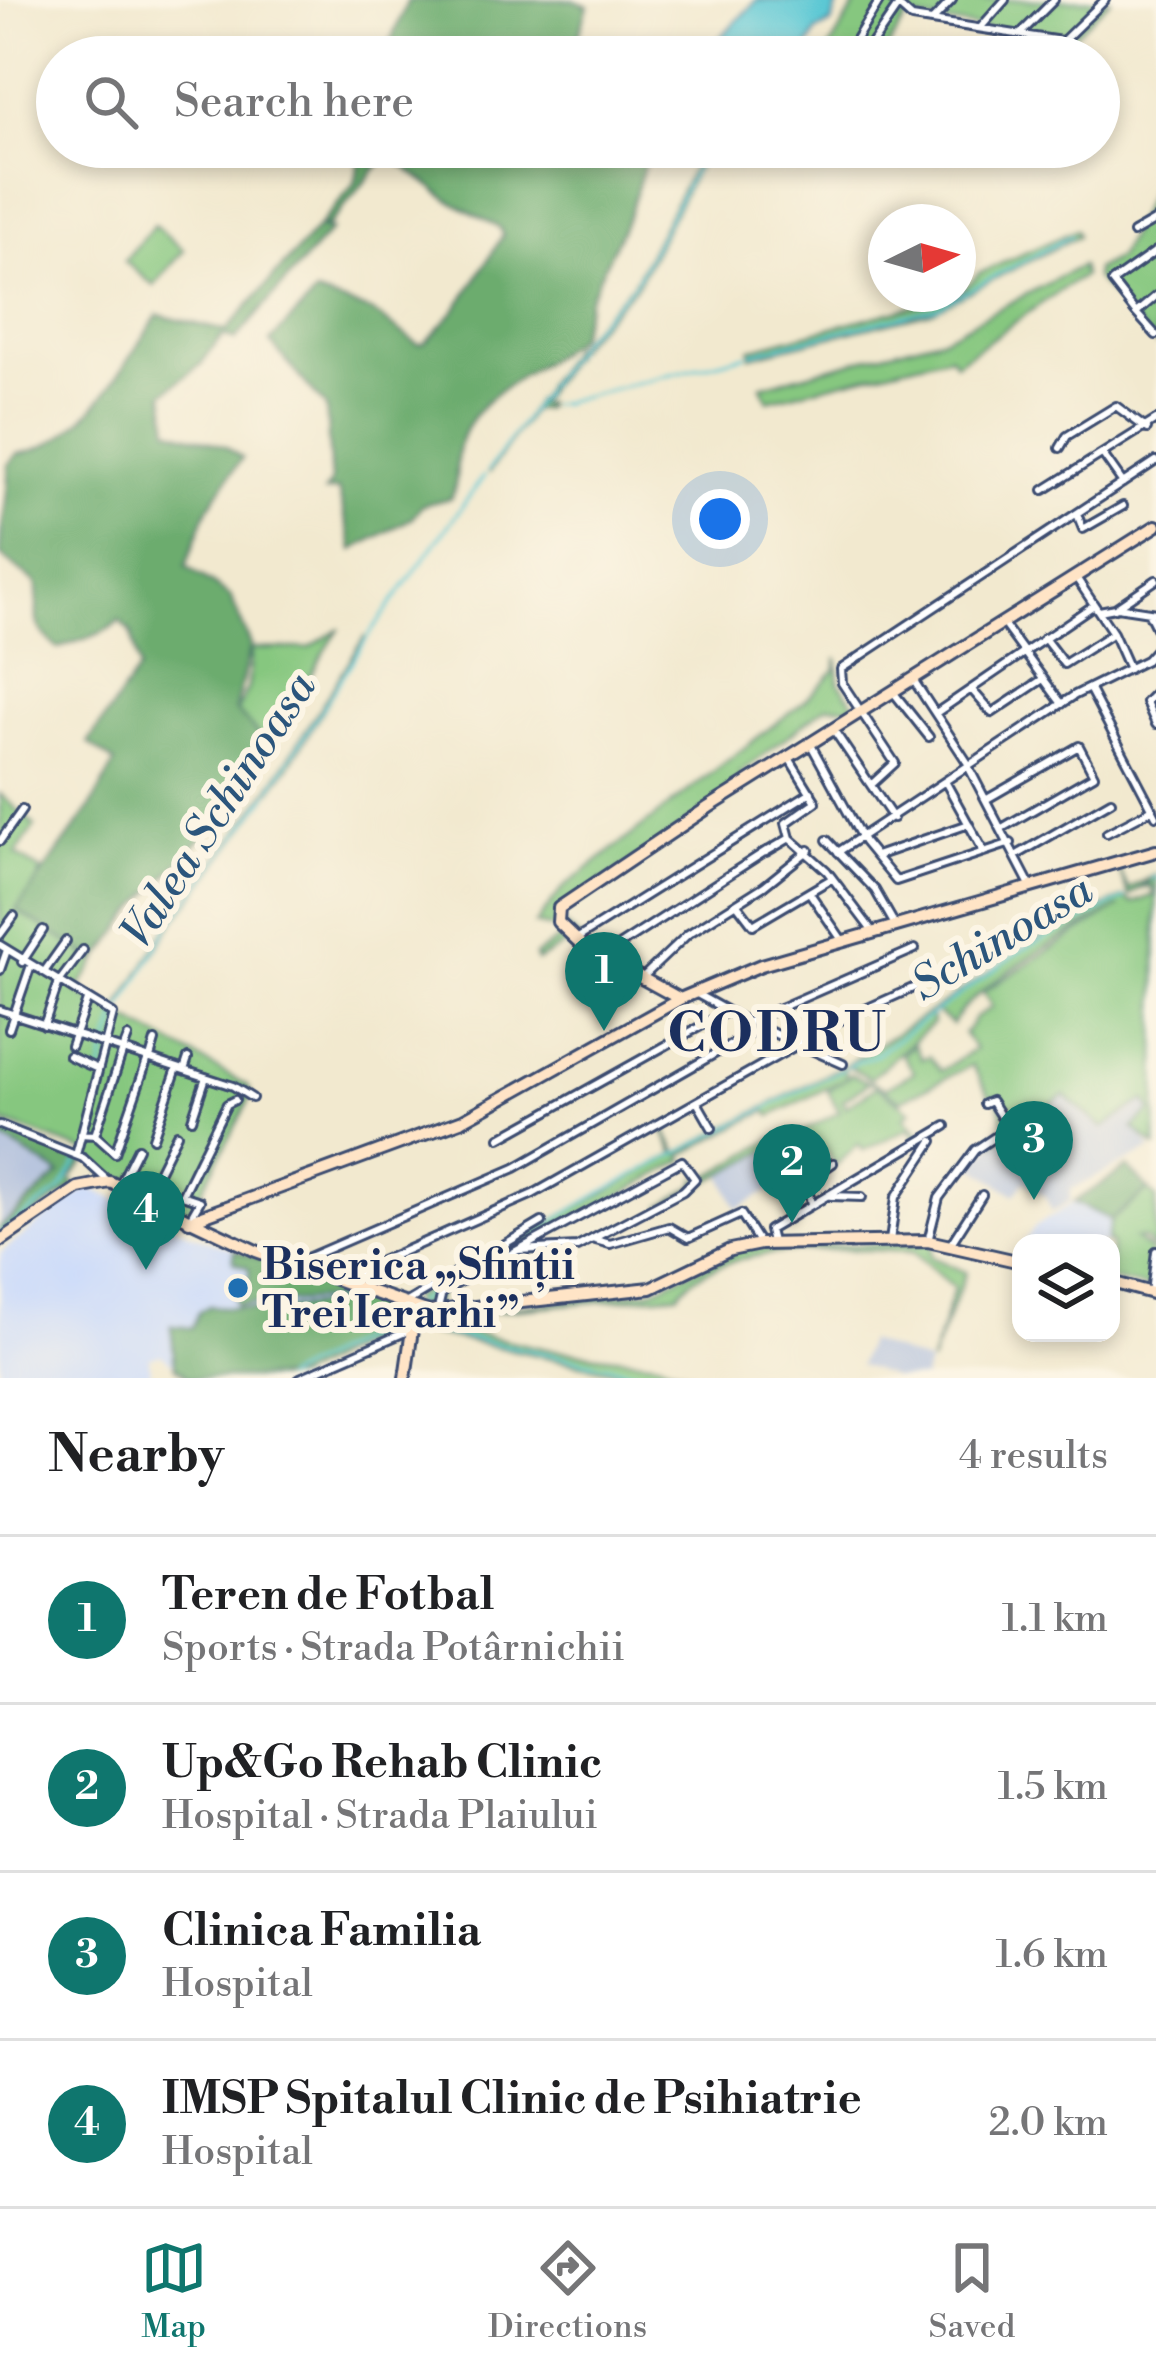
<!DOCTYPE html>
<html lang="en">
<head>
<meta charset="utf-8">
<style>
	:root { --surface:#fff; --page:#f6f6f6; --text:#202124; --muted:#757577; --line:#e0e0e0; --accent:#0f766e }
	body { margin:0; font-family:"Libre Bodoni",serif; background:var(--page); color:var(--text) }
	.controls { position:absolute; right:36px; bottom:36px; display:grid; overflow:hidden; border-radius:24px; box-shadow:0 6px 18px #0003 }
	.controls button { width:108px; height:108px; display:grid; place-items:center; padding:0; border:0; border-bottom:3px solid var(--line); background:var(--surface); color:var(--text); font:60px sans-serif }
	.compass { position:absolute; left:868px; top:204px; width:108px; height:108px; border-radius:50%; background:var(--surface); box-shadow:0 6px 18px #0003; rotate:85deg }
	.you { position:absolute; left:720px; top:519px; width:42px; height:42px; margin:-30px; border:9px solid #fff; border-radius:50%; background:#1a73e8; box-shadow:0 0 0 18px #1a73e833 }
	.badge { display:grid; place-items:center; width:78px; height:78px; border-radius:50%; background:var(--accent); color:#fff; font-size:39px; font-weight:700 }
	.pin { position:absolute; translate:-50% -99px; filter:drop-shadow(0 3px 6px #0008) }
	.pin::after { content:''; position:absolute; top:63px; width:42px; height:36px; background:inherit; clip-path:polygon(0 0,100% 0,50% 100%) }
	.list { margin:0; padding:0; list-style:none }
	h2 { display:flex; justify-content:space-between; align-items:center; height:156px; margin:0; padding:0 48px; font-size:51px }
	h2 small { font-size:39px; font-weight:400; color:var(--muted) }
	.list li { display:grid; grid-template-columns:78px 1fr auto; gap:36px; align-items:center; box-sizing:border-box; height:168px; padding:0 48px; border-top:3px solid var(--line) }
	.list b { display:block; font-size:45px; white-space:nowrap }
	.list p { margin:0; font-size:39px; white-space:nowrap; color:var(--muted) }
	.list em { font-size:39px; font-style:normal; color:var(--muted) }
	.icon { flex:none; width:66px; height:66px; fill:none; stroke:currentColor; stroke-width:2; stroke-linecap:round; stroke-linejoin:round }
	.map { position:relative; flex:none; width:1156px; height:1378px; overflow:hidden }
	.search { position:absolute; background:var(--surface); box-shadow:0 6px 18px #0003; left:36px; right:36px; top:36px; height:132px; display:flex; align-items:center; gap:30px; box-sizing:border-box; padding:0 42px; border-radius:66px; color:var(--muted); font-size:45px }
	.sheet { height:828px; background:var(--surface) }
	nav { display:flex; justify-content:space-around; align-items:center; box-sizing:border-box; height:168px; border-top:3px solid var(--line); background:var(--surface); font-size:33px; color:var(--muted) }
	nav a { display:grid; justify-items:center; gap:6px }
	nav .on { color:var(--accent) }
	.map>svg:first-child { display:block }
	.built { fill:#ccdbfa }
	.industrial { fill:#b8c5de }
	.green { fill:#86c77f; stroke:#507b6e; stroke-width:3 }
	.forest { fill:#6cac6e; stroke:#446e66; stroke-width:3 }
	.water { fill:#5cc8d4; stroke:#3c7c99; stroke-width:3 }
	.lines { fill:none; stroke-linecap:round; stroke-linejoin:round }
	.stream { stroke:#5cc8d4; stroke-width:3 }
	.street-casing { stroke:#3b4b6f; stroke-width:12 }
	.secondary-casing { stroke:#3b4b6f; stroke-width:16 }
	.street { stroke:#fff; stroke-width:6 }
	.secondary { stroke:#ffe4c6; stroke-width:10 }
	.poi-dot { fill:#1f6fb2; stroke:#fcf5e5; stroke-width:4.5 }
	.labels { text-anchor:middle; stroke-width:12; stroke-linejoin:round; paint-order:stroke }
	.poi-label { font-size:42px; font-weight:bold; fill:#1b2f5e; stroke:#fcf5e5; text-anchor:start }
	.water-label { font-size:45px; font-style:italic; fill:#2b557c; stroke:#fcf5e5 }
	.district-label { font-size:54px; font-weight:bold; letter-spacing:3px; fill:#1b2f5e; stroke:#fcf5e5 }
</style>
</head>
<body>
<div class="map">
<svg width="1156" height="1378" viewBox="0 0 1156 1378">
	<rect width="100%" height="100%" fill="#fcf5e5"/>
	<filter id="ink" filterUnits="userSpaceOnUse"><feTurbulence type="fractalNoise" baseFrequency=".00833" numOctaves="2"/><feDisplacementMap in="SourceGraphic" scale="24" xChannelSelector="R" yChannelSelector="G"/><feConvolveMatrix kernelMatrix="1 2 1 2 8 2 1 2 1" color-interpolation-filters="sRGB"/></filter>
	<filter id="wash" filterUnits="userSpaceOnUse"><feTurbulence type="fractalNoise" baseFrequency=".004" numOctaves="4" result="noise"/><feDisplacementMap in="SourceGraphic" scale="48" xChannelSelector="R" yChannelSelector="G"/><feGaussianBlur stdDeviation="2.7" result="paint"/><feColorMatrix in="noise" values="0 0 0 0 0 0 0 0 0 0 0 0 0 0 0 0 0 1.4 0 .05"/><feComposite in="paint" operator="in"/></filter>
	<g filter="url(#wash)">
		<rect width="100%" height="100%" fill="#f2e9cf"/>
		<!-- built -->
		<path class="built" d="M 88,1187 L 203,1239 L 362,1292 L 366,1334 L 189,1378 L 161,1354 L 149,1358 L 150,1372 L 139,1378 L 0,1378 L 0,1253 Z
			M 1074,1202 L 1111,1221 L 1105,1243 L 1023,1243 L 1035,1227 Z"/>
		<!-- industrial -->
		<path class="industrial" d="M 1064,1095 L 1088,1118 L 1126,1112 L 1145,1100 L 1153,1111 L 1134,1128 L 1152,1149 L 1070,1190 L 1070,1200 L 1052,1212 L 1045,1196 L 1025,1181 L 1015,1195 L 972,1165 L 1018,1122 Z
			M 0,1137 L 60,1174 L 0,1228 Z
			M 777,1145 L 788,1163 L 773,1173 L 779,1185 L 737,1209 L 722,1175 Z
			M 867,1341 L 928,1363 L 924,1378 L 895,1378 L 859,1365 Z"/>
		<!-- green -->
		<path class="green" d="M 859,0 L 1110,0 L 1069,40 L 1051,44 L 1038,37 L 907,17 L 882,57 L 824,57 Z
			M 703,147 L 715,147 L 710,156 L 704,154 L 637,285 L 580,343 L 537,404 L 546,404 L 544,408 L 532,410 L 488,474 L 569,351 L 634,282 Z
			M 1156,179 L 1156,344 L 1095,278 L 1095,270 L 1118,258 Z
			M 154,225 L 184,250 L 154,286 L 124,261 Z
			M 1076,230 L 1078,236 L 929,312 L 751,356 L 750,349 L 958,294 L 980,273 Z
			M 1081,266 L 1083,276 C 1037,304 1000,335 955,363 L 950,355 L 768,400 L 761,386 L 944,337 Z
			M 340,628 L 330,643 L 269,745 L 236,713 L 248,687 L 252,649 L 309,648 Z
			M 365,636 L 291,764 L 173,924 L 116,1013 L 166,929 L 263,798 Z
			M 837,657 L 839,683 L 857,707 L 827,706 L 740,773 L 746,782 L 554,916 L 605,960 L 564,945 L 537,961 L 535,956 L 561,937 L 556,929 L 535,924 L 563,888 L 806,700 L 836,669 Z
			M 0,794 L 35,826 L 16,854 L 43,872 L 39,875 L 83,954 L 97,961 L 77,992 L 247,1085 L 252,1095 L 188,1216 L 104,1171 L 82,1150 L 0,1121 Z
			M 1118,867 L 1128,889 L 1156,875 L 1156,1147 L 1133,1128 L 1152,1111 L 1145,1100 L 1103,1128 L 1064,1095 L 993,1145 L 1007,1131 L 996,1095 L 990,1097 L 972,1065 L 901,1100 L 870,1081 L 885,1088 L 914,1072 L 902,1054 L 914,1044 L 922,1059 L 929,1056 L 941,1071 L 975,1049 L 964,1034 L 976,1017 L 992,1007 L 983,992 L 1120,906 C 1077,929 974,984 952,1024 L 933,1010 L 1046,934 L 1123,898 L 1133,903 L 1154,895 L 1151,886 L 1144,888 L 1152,879 L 1129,896 Z
			M 930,1012 L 933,1023 L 871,1078 L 846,1065 Z
			M 843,1066 L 847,1078 L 771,1116 L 766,1111 L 682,1155 L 685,1160 L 440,1292 L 434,1308 L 414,1306 L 411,1298 L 675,1154 L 661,1124 L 678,1153 Z
			M 851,1074 L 869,1082 L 842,1101 L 845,1107 L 877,1086 L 911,1111 L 904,1117 L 923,1137 L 916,1139 L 910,1128 L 863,1150 L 859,1144 L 836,1165 L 824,1149 L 795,1167 L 776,1146 L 660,1207 L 695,1185 L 697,1178 L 701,1181 L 773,1139 L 777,1145 L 839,1112 L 828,1091 Z
			M 1149,1190 L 1156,1199 L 1155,1249 L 1144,1239 L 1135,1239 L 1151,1251 L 1150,1288 L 1111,1280 L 1111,1243 L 1106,1243 L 1111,1220 Z
			M 931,1243 L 931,1257 L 966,1272 L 930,1364 L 954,1288 L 912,1252 C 851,1249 718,1241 678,1294 L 455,1315 L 431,1324 L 546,1349 L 659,1362 L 702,1378 L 648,1378 L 424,1332 L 425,1326 L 460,1313 L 649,1291 L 743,1248 Z"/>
		<!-- forest -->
		<path class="forest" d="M 408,0 L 573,0 L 588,6 L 572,57 L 384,57 Z
			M 363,147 L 547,147 L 567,157 L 579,147 L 650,147 L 629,214 L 589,299 L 578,336 C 540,373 479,386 460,443 C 454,461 460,481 451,498 L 422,505 L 412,518 L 353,550 L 338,490 L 325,492 L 331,483 L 326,407 L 270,342 L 316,294 L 371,311 L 418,344 L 424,343 C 459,313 480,272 503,235 L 500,228 L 449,200 L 388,154 L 328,226 L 319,226 L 355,183 Z
			M 318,227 L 331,230 L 235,340 L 223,335 L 201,364 L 164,393 L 169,429 L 225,446 L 242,458 L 208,508 L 186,566 L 230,596 L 251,645 L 235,710 L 269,745 L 239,798 L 136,909 L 97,961 L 16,910 L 90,808 L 115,763 L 88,743 L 139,669 L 131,632 L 119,620 C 107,635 77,640 58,649 C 24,619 42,617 36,583 L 0,555 C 0,523 10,496 8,465 L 17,454 C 85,445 121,367 158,315 L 226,331 Z
			M 0,1126 L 85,1162 L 70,1179 L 76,1186 L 0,1239 L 0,1228 L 60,1174 L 0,1137 Z
			M 1128,1167 L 1149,1190 L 1111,1220 L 1074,1202 Z
			M 234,1250 L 362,1292 L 362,1297 L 237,1305 L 233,1294 L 248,1294 L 249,1268 L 233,1262 Z
			M 379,1298 L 413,1309 L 410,1328 L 360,1345 L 296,1378 L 189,1378 L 175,1367 L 171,1326 L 192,1328 L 199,1312 L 209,1306 L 269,1310 Z"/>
		<!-- water -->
		<path class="water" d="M 757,0 L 839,0 L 832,23 L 816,32 L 804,54 L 725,57 L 716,42 Z"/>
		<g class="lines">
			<!-- stream -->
			<path class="stream" d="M 752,353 L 937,307 L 1071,236
				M 550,405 L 746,355
				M 488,471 L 579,341 L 635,283 L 706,147
				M 369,635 L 484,476
				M 1152,878 L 1156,877
				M 118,1014 L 170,925 L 264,800 L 367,638
				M 109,1044 L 117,1017
				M 848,1066 L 875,1055 L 1019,952 L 1125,898
				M 100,1075 L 107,1049
				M 0,1234 L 61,1190 L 78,1161
				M 415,1303 L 602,1192 L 844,1068
				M 432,1331 L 669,1378
				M 284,1378 L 361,1339 L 388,1333 L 409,1312"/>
		</g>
	</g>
	<g filter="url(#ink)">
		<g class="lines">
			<!-- street casing -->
			<g class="street-casing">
				<path id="street" d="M 892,0 L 912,18 L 1068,42
					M 933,20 L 952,0
					M 982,26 L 1005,0
					M 1022,32 L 1054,0
					M 1065,39 L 1105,0
					M 845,57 L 880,0
					M 863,57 L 902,0
					M 786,154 L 790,147
					M 799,163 L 809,147
					M 1133,233 L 1156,220
					M 1156,296 L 1136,313 L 1156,335
					M 1136,313 L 1112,282 L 1156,251
					M 1060,448 L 1067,436 L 1116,406 L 1147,429
					M 1104,456 L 1123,483
					M 1044,490 L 1156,420
					M 1077,514 L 1083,529 L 1123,506
					M 1077,579 L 1113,633 L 1129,669
					M 1117,607 L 1156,613
					M 1099,611 L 1115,608 L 1156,580
					M 1148,612 L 1156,628
					M 1004,625 L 1062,704
					M 1044,638 L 1064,664 L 1113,633
					M 914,681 L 969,765
					M 1089,688 L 1156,816
					M 972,690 L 992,713 L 1043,679
					M 1156,692 L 1146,702 L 1156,724
					M 894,693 L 929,737
					M 936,713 L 1094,605
					M 833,729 L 893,818
					M 810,743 L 864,842 L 896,881 L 1011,843
					M 789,758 L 816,802 L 786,823 L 790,838
					M 968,766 L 1030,885
					M 946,783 L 984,852
					M 871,785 L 895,763 L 842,683 L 841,669 L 1156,461
					M 987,799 L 1079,746 L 1094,775 L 1002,828
					M 1107,833 L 1153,809
					M 790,838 L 827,871 L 873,932
					M 827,840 L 875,890 L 895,925
					M 0,841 L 22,810
					M 766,852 L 790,838
					M 838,852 L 1075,695 L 1146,660 L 1156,649
					M 1017,855 L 1111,801
					M 876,856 L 969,824
					M 809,892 L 842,940
					M 737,904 L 753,925 L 831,879
					M 0,935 L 14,916
					M 578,938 L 811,792
					M 0,945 L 113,1014 L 76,1155
					M 603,956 L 766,851
					M 22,962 L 43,930
					M 0,970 L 7,950
					M 44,972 L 66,941
					M 644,976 L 688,934 L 764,886 L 809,850
					M 695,993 L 749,1023
					M 0,1010 L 123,1050 L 128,1037
					M 748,1022 L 915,949
					M 44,1025 L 59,982 L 83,950
					M 762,1028 L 843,1064
					M 9,1029 L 30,968
					M 794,1041 L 915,987
					M 71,1046 L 87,1000
					M 69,1056 L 98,1069
					M 150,1058 L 155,1041
					M 184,1070 L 188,1058
					M 697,1102 L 712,1128
					M 192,1119 L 206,1077
					M 0,1125 L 83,1158 L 107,1180
					M 81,1134 L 95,1135 L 115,1153 L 148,1058
					M 95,1135 L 123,1050 L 233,1086 L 252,1098
					M 153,1138 L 177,1068
					M 500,1138 L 726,1012
					M 119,1186 L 138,1148
					M 831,1196 L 862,1197
					M 145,1198 L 177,1134
					M 170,1200 L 182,1195
					M 811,1205 L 807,1181 L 833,1163
					M 189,1220 L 200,1201 L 182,1195 L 227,1104 L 235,1100
					M 592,1239 L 610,1244 L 669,1227 L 688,1238 L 741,1214 L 760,1244
					M 890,1241 L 896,1197 L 933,1141
					M 928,1241 L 939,1198 L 975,1150 L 1008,1128 L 991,1101 L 984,1104
					M 772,1242 L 769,1230 L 946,1126
					M 950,1245 L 982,1195
					M 293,1264 L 515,1168 L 760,1028
					M 347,1282 L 361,1270 L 533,1194 L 799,1044
					M 1151,1293 L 1156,1251
					M 407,1302 L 542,1222
					M 438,1309 L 442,1292 L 518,1250 L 577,1247 L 683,1191 L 695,1179 L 682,1161 L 518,1250
					M 300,1378 L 410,1330"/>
			</g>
			<!-- secondary casing -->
			<g class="secondary-casing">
				<path id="secondary" d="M 680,999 L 583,946 L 558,922 L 559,908 L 709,807 L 1156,526
					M 189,1221 L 463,1120 L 680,999 L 761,965 L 1156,851
					M 0,1241 L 78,1188 L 110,1182 L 256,1251 L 429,1312 L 651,1288 L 730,1250 L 760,1244 L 928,1241 L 1021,1262
					M 1111,1282 L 1156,1294
					M 405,1378 L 415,1309"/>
			</g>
			<!-- street -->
			<use href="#street" class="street"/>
			<!-- secondary -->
			<use href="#secondary" class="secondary"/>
		</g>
	</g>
	<!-- markers -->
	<circle class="poi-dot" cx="238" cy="1288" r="12"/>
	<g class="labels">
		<!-- poi labels -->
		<g class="poi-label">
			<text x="262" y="1279">Biserica „Sfinții<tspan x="262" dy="48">Trei Ierarhi”</tspan></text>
		</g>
		<!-- water labels -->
		<g class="water-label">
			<text transform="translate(217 809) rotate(-57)" y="16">Valea Schinoasa</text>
			<text transform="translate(1001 936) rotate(-31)" y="16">Schinoasa</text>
		</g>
		<!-- district labels -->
		<g class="district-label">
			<text x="778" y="1051">CODRU</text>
		</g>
	</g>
</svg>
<div class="controls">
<button><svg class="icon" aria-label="layers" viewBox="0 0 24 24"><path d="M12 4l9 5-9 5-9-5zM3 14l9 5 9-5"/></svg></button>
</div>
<svg class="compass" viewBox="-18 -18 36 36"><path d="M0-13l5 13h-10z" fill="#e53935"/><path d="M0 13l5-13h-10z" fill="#757577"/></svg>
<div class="you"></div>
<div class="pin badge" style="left:604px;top:1031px">1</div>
<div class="pin badge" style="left:792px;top:1223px">2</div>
<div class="pin badge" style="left:1034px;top:1200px">3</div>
<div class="pin badge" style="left:146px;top:1270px">4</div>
<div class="search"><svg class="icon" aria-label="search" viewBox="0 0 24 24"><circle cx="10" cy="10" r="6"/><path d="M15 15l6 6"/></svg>Search here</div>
</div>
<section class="sheet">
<h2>Nearby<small>4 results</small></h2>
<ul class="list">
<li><span class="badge">1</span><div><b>Teren de Fotbal</b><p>Sports · Strada Potârnichii</p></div><em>1.1 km</em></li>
<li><span class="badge">2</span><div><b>Up&amp;Go Rehab Clinic</b><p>Hospital · Strada Plaiului</p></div><em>1.5 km</em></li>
<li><span class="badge">3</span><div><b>Clinica Familia</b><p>Hospital</p></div><em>1.6 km</em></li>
<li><span class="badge">4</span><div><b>IMSP Spitalul Clinic de Psihiatrie</b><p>Hospital</p></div><em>2.0 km</em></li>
</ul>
</section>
<nav>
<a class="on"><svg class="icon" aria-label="map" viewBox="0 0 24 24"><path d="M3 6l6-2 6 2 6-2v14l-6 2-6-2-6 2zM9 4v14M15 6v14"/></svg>Map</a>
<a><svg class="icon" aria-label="directions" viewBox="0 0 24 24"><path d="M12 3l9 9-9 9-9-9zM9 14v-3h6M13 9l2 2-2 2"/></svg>Directions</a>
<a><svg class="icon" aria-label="saved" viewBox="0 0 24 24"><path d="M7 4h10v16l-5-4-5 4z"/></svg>Saved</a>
</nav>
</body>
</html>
